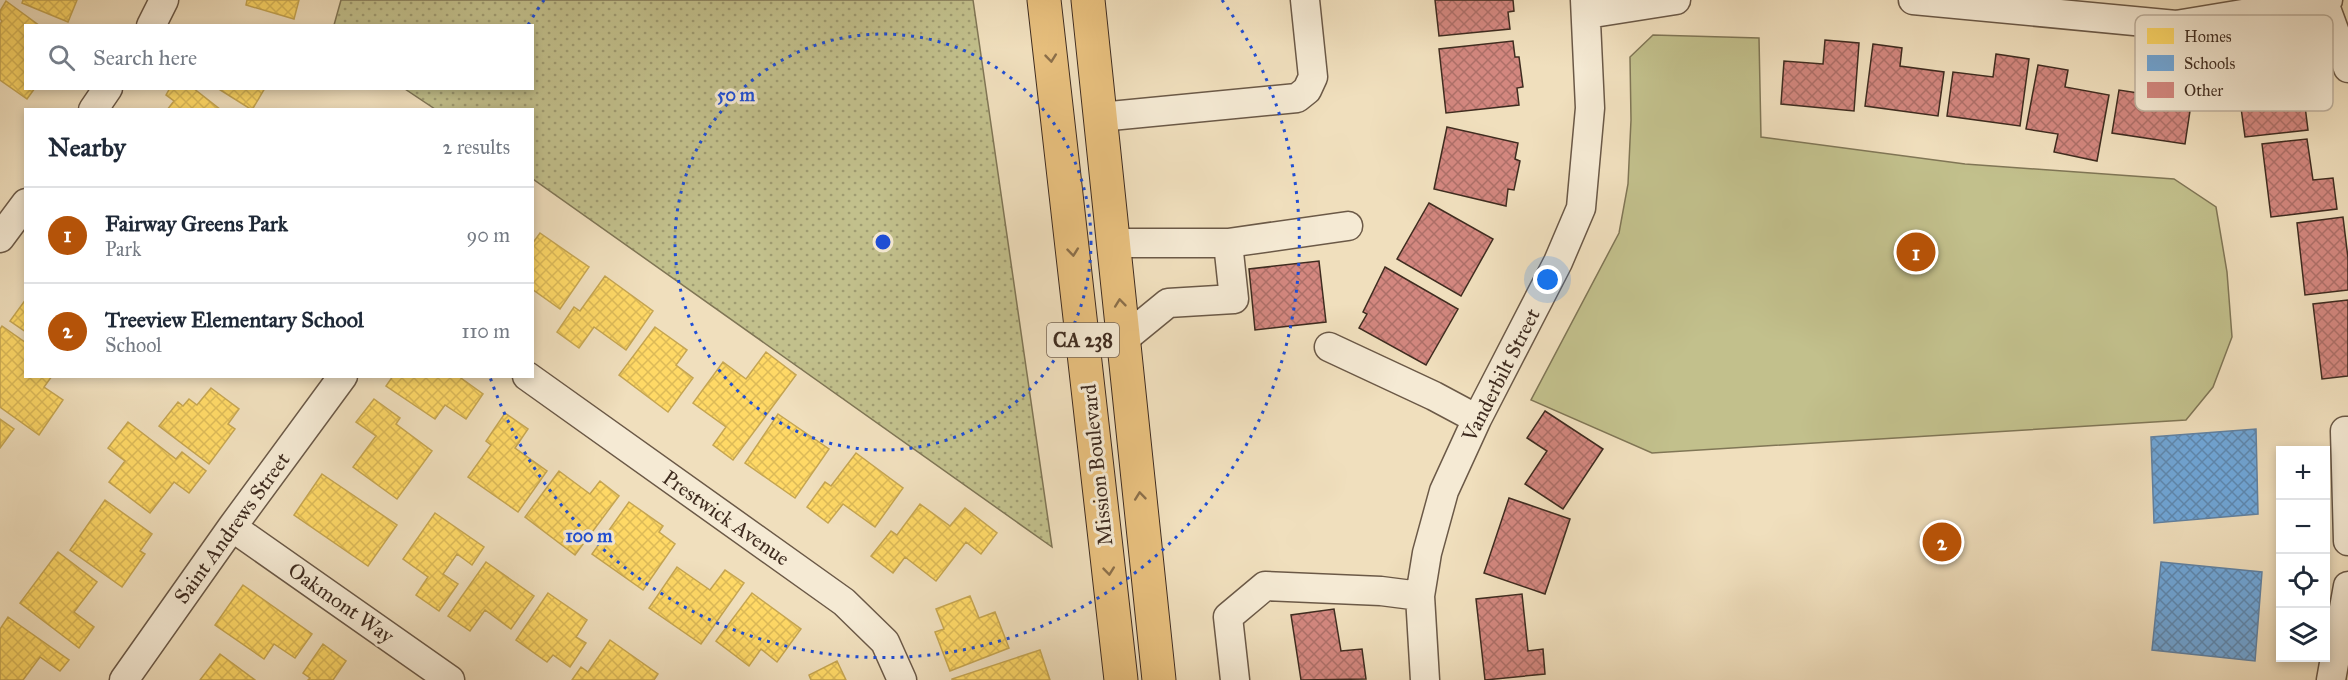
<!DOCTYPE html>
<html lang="en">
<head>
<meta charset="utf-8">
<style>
	:root { --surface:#fff; --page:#f6f6f7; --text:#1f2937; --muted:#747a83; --line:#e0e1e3; --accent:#b45309 }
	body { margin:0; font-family:"IM FELL Great Primer",serif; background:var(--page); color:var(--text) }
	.controls { position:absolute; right:18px; bottom:18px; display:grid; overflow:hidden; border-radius:0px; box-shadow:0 3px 9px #0003 }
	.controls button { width:54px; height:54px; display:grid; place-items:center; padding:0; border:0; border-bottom:2px solid var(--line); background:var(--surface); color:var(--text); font:30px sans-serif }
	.you { position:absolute; left:1548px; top:280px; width:21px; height:21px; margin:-15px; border:4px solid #fff; border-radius:50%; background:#1a73e8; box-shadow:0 0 0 9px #1a73e833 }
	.badge { display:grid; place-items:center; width:39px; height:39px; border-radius:50%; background:var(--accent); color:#fff; font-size:20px; font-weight:700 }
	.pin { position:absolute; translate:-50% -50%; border:3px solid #fff; box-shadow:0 2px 6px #0006 }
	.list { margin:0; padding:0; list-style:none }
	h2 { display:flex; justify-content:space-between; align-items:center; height:78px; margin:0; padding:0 24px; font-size:26px }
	h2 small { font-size:20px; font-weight:400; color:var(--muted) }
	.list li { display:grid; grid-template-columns:39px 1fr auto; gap:18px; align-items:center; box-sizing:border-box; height:96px; padding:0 24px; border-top:2px solid var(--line) }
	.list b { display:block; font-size:22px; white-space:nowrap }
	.list p { margin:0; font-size:20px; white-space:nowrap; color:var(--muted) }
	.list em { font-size:20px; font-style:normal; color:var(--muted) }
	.icon { flex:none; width:33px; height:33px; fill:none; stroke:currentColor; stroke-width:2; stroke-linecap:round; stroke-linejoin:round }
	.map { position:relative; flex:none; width:2348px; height:680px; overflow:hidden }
	.search { position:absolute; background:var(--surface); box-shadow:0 3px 9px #0003; left:24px; top:24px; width:510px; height:66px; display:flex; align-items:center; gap:15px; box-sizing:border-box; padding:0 21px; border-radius:0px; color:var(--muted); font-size:22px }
	.panel { position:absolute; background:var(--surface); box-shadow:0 3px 9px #0003; left:24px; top:108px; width:510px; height:270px; border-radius:0px }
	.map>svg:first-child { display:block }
	.grass { fill:url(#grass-dots); stroke:#807656; stroke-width:1.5 }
	.park { fill:#c2c08c; stroke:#807656; stroke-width:1.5 }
	.homes { fill:url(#homes-cross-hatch); stroke:#c5a551; stroke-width:1.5 }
	.schools { fill:url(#schools-cross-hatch); stroke:#6183a4; stroke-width:1.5 }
	.building { fill:url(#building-cross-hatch); stroke:#3f2c20; stroke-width:1.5 }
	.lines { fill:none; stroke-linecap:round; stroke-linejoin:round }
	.minor-casing { stroke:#6b5947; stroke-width:31 }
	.major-casing { stroke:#3f2c20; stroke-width:35 }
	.minor { stroke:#f5ead4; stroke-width:28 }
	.major { stroke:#e8c07e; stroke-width:33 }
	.oneway { stroke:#8b6f4a }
	.ring { fill:none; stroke:#1d4ed8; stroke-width:3; stroke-dasharray:3 6 }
	.labels { text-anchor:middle; stroke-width:6; stroke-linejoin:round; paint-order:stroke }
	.shield { fill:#f5ead4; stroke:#766556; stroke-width:1.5 }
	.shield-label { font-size:20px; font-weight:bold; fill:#3f2c20 }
	.street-label { font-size:21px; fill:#3f2c20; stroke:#f5ead4 }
	.key { fill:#f5ead4; stroke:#beb19e; stroke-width:1.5 }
	.key-label { font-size:16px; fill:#3f2c20 }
	.centre { fill:#1d4ed8; stroke:#f5ead4; stroke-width:3 }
	.ring-label { font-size:18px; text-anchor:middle; font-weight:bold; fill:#1d4ed8; stroke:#f5ead4; stroke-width:6; stroke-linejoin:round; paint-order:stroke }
</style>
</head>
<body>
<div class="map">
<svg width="2348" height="680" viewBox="0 0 2348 680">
	<defs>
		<pattern id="grass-dots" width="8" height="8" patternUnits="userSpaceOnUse" patternTransform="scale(1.5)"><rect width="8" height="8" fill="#c2c08c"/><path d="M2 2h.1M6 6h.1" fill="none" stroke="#9f9c72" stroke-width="1.8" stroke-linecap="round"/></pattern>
		<pattern id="homes-cross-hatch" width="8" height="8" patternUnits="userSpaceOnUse" patternTransform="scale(1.5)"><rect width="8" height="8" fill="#ffd966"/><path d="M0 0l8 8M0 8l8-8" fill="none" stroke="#dcba58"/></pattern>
		<pattern id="schools-cross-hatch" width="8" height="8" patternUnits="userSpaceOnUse" patternTransform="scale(1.5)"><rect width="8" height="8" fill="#6fa8dc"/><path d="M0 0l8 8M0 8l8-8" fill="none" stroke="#5d89b2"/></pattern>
		<pattern id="building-cross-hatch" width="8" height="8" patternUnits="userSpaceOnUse" patternTransform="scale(1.5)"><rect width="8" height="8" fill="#d3877f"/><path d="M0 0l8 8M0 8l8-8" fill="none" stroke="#ad6f68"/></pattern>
	</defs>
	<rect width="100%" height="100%" fill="#f0dfbd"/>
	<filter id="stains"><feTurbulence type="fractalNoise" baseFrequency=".00333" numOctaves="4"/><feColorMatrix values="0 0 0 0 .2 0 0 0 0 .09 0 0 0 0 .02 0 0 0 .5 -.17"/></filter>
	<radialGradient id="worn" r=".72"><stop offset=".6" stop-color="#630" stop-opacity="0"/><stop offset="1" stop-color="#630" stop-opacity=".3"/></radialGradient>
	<!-- grass -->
	<path class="grass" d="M 341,0 L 973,0 L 1052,547 L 533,179 L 532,110 L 435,109 L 405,89 L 532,88 L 532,26 L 334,25 Z"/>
	<!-- park -->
	<path class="park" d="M 1653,35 L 1759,38 L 1761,137 L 1965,164 L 2174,179 L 2216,207 L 2227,272 L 2232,337 L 2213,387 L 2186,420 L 1652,453 L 1531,400 L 1619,233 L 1628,184 L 1631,120 L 1630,57 Z"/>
	<!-- homes -->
	<path class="homes" d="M 23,0 L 77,0 L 68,22 L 22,3 Z
		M 247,0 L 299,0 L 294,19 L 246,5 Z
		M 6,1 L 40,26 L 26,26 L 26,88 L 35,88 L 27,99 L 0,80 L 0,24 L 2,21 L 0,19 L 0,11 Z
		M 170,88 L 193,88 L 221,110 L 167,110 L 174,101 L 166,95 Z
		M 217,88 L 265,88 L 252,110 Z
		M 540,233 L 589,267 L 560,309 L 532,289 L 532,244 Z
		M 605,276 L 653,311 L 626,350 L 594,327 L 579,348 L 557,332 L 574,307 L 580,311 Z
		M 26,299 L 26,332 L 10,321 Z
		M 2,326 L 26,343 L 26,376 L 52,376 L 44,387 L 63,400 L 39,435 L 0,407 L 0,329 Z
		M 655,327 L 687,350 L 676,365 L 693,378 L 668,412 L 619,375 Z
		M 766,352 L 796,375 L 733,460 L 713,445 L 726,427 L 693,403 L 723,362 L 746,379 Z
		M 393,376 L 458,376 L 483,394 L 466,419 L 445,405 L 435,419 L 386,386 Z
		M 211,388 L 239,409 L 228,424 L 235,429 L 209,464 L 159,426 L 178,402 L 183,406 L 189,399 L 197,405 Z
		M 374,399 L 400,418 L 396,424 L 432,451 L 397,499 L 353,467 L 376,436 L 356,422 Z
		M 505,413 L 528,429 L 515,448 L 547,471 L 518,512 L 468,477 L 491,445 L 486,441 Z
		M 778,414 L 829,449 L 795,498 L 745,463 Z
		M 0,419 L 14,429 L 0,448 Z
		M 128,422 L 176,459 L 182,452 L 206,471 L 189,493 L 174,482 L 150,513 L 109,482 L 125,461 L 108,448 Z
		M 856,453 L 903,488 L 875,527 L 843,504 L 828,523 L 807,507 L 825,482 L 831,486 Z
		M 559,471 L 590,494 L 600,481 L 619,496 L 575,555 L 525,517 Z
		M 322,474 L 397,525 L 368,566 L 294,515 Z
		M 105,500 L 152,534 L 140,551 L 145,554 L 122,587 L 70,550 Z
		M 629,502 L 663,526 L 659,532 L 675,544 L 643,590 L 592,554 Z
		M 920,504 L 950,526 L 965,508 L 997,533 L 981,554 L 966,542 L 936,581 L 905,557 L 893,573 L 871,556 L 891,531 L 897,535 Z
		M 435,513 L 484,547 L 472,565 L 457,554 L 443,574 L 458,584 L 439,611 L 416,595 L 428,577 L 403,559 Z
		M 58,552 L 97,582 L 74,612 L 94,627 L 79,648 L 20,603 Z
		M 486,562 L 534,596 L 511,629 L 485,610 L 470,631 L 448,616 Z
		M 677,567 L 710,590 L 725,570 L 744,583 L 701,644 L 649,608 Z
		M 243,585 L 312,634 L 295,658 L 274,644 L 264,659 L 215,625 Z
		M 548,593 L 587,620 L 576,637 L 586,643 L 570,667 L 553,655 L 547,662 L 516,640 Z
		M 752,593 L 801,629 L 777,662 L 761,649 L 749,666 L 716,641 Z
		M 970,596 L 979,618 L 995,612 L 1009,648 L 950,671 L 935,632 L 944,629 L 936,609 Z
		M 8,617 L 69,660 L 60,671 L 40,657 L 23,680 L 0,680 L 0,629 Z
		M 610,640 L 658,674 L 654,680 L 572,680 L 581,667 L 588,672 Z
		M 323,644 L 346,661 L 333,680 L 308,680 L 310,678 L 303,673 Z
		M 1040,650 L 1050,680 L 952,680 L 952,679 Z
		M 220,654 L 255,680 L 200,680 Z
		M 837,661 L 846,680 L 811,680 L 809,675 Z"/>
	<!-- schools -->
	<path class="schools" d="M 2256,429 L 2258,514 L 2154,523 L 2151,437 Z
		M 2161,562 L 2262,572 L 2255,661 L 2152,650 Z"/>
	<!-- building -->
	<path class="building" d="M 1435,0 L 1513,0 L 1514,11 L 1508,12 L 1510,29 L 1439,36 Z
		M 1825,40 L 1859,43 L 1854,111 L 1781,104 L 1784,61 L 1823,64 Z
		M 1513,41 L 1515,57 L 1519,57 L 1523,87 L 1517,88 L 1519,105 L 1446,113 L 1439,49 Z
		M 1873,44 L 1902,48 L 1900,66 L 1944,72 L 1938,116 L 1865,106 Z
		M 1996,54 L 2029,59 L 2020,126 L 1947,116 L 1953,72 L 1993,77 Z
		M 2280,59 L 2284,100 L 2304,98 L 2308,130 L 2245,137 L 2235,64 Z
		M 2038,65 L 2068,70 L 2065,87 L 2109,95 L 2097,161 L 2054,152 L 2058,134 L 2026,129 Z
		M 2162,73 L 2195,78 L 2185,144 L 2112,133 L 2119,90 L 2158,96 Z
		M 1447,127 L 1518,143 L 1515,159 L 1520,161 L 1514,190 L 1508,189 L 1506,206 L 1434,189 Z
		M 2307,139 L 2313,180 L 2333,178 L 2337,209 L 2271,217 L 2262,144 Z
		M 1429,203 L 1493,239 L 1461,296 L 1397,259 Z
		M 2343,217 L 2348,258 L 2348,290 L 2305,295 L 2297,223 Z
		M 1319,261 L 1326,322 L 1255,330 L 1249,269 Z
		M 1385,267 L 1458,309 L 1426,365 L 1359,328 L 1367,314 L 1363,312 Z
		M 2348,300 L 2348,376 L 2322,379 L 2313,304 Z
		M 1545,411 L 1603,449 L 1563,509 L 1525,484 L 1547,451 L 1527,438 Z
		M 1509,498 L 1570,519 L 1545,594 L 1484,573 Z
		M 1522,594 L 1528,651 L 1543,649 L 1545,674 L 1485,680 L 1476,599 Z
		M 1334,609 L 1341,651 L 1362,649 L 1366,679 L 1301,680 L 1291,615 Z"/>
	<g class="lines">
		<!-- minor casing -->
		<g class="minor-casing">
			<path id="minor" d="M 1913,0 L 2176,25 L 2328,0
				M 2323,0 L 2348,68
				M 1587,14 L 1676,0
				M 151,26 L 164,0
				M 93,110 L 108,88
				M 1100,117 L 1297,98 L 1307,90 L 1313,77 L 1305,0
				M 0,238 L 26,203
				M 1113,243 L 1228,243 L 1234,299 L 1168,303 L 1124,339
				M 1228,243 L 1348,226
				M 1329,347 L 1434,396 L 1477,419
				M 527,376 L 844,602 L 885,642 L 902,680
				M 2348,431 L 2345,431 L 2348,541
				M 232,527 L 450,680
				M 124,680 L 232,527 L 343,376
				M 1235,680 L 1228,617 L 1265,586 L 1381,591 L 1420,596
				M 1425,680 L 1420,596 L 1427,553 L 1444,491 L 1477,419 L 1558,262 L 1581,208 L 1590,108 L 1585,0
				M 2331,680 L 2348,586"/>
		</g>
		<!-- major casing -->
		<g class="major-casing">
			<path id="major" d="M 1044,0 L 1121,680
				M 1088,0 L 1159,680"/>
		</g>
		<!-- minor -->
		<use href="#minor" class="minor"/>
		<!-- major -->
		<use href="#major" class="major"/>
	</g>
	<!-- one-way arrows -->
	<defs><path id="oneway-chevron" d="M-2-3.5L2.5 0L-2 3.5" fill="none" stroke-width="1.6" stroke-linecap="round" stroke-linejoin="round" transform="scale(1.5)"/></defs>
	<g class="oneway">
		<use href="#oneway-chevron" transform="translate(1051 58) rotate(84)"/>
		<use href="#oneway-chevron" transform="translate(1073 252) rotate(84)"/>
		<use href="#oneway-chevron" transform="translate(1120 303) rotate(-96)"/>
		<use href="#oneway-chevron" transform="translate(1140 496) rotate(-96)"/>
		<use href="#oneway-chevron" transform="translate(1109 571) rotate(84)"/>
	</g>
	<!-- distance rings -->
	<g class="ring">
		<circle cx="883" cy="242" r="208"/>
		<path d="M528 25A416 416 0 0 1 544 0M1222 0A416 416 0 1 1 490 377"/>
	</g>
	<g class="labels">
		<!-- shield labels -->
		<rect class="shield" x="1047" y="323" width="72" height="34" rx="4.5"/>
		<g class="shield-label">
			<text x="1083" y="347">CA 238</text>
		</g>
		<!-- street labels -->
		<g class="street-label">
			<text transform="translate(1501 375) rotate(-63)" y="7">Vanderbilt Street</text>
			<text transform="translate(1097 465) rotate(-96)" y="7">Mission Boulevard</text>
			<text transform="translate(726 518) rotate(35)" y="7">Prestwick Avenue</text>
			<text transform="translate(232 528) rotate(-54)" y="7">Saint Andrews Street</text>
			<text transform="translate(341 603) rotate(35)" y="7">Oakmont Way</text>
		</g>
	</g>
	<!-- legend -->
	<rect x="2135" y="15" width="198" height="96" rx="9" class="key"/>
	<rect x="2147" y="28" width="27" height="16" fill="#ffd966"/>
	<rect x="2147" y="55" width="27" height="16" fill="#6fa8dc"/>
	<rect x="2147" y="82" width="27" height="16" fill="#d3877f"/>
	<g class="key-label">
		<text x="2184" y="42">Homes</text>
		<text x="2184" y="69">Schools</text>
		<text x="2184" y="96">Other</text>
	</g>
	<circle cx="883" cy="242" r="9" class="centre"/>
	<g class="ring-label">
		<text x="736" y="101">50 m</text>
		<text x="589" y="542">100 m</text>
	</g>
	<rect width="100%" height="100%" filter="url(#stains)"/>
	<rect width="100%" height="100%" fill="url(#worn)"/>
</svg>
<div class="controls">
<button>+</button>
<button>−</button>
<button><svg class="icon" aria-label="locate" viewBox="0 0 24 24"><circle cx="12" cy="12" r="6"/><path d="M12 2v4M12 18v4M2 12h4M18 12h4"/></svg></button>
<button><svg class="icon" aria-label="layers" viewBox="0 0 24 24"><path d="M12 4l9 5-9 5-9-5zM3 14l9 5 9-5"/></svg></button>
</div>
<div class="you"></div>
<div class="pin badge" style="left:1916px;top:252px">1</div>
<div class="pin badge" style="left:1942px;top:542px">2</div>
<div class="search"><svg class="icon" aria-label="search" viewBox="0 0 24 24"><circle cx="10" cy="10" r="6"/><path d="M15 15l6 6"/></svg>Search here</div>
<section class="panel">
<h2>Nearby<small>2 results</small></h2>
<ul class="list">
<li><span class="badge">1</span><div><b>Fairway Greens Park</b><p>Park</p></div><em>90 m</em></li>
<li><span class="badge">2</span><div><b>Treeview Elementary School</b><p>School</p></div><em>110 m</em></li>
</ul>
</section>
</div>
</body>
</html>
